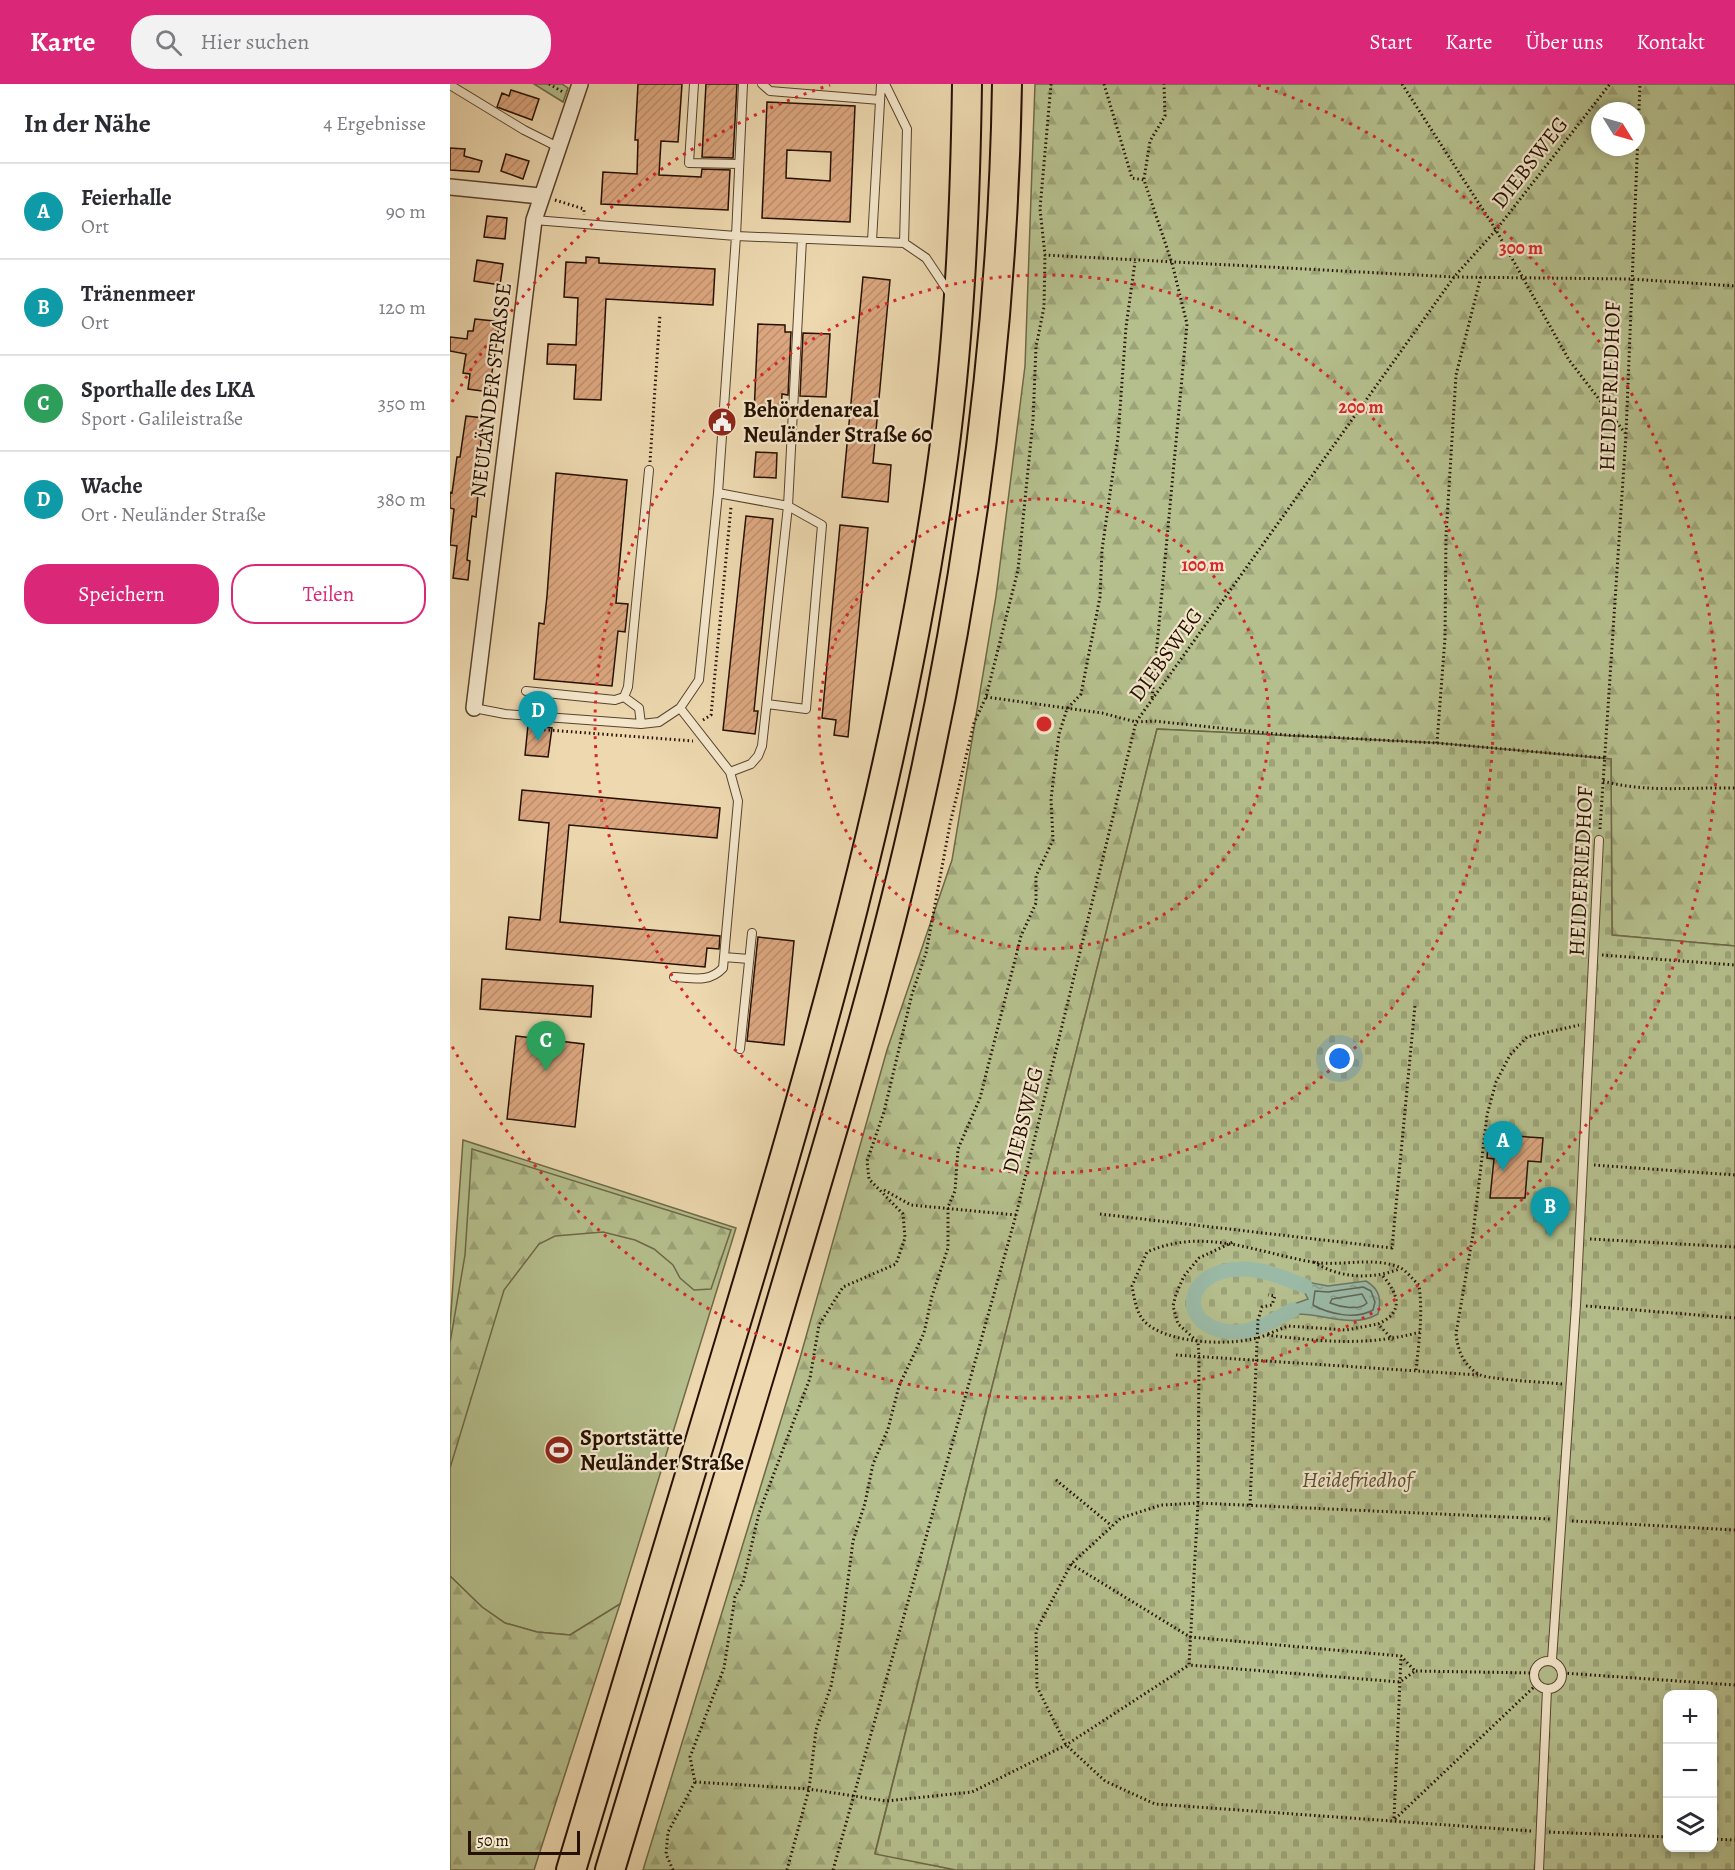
<!DOCTYPE html>
<html lang="de">
<head>
<meta charset="utf-8">
<style>
	:root { --surface:#fff; --page:#f2f2f3; --text:#2b2b33; --muted:#7c7c81; --line:#e1e1e2; --accent:#db2777 }
	body { margin:0; font-family:Alegreya,serif; background:var(--page); color:var(--text) }
	.controls { position:absolute; right:18px; bottom:18px; display:grid; overflow:hidden; border-radius:12px; box-shadow:0 3px 9px #0003 }
	.controls button { width:54px; height:54px; display:grid; place-items:center; padding:0; border:0; border-bottom:2px solid var(--line); background:var(--surface); color:var(--text); font:30px sans-serif }
	.compass { position:absolute; left:1141px; top:18px; width:54px; height:54px; border-radius:50%; background:var(--surface); box-shadow:0 3px 9px #0003; rotate:127deg }
	.scale { position:absolute; left:18px; bottom:15px; width:112px; box-sizing:border-box; padding-left:6px; border:3px solid #261001; border-top:0; font-size:16px; line-height:21px; white-space:nowrap; color:#261001; -webkit-text-stroke:4px #f3e6cb; paint-order:stroke }
	.you { position:absolute; left:890px; top:975px; width:21px; height:21px; margin:-15px; border:4px solid #fff; border-radius:50%; background:#1a73e8; box-shadow:0 0 0 9px #1a73e833 }
	.badge { display:grid; place-items:center; width:39px; height:39px; border-radius:50%; background:var(--accent); color:#fff; font-size:20px; font-weight:700 }
	.pin { position:absolute; translate:-50% -50px; filter:drop-shadow(0 2px 3px #0008) }
	.pin::after { content:''; position:absolute; top:32px; width:21px; height:18px; background:inherit; clip-path:polygon(0 0,100% 0,50% 100%) }
	.list { margin:0; padding:0; list-style:none }
	h2 { display:flex; justify-content:space-between; align-items:center; height:78px; margin:0; padding:0 24px; font-size:26px }
	h2 small { font-size:20px; font-weight:400; color:var(--muted) }
	.list li { display:grid; grid-template-columns:39px 1fr auto; gap:18px; align-items:center; box-sizing:border-box; height:96px; padding:0 24px; border-top:2px solid var(--line) }
	.list b { display:block; font-size:22px; white-space:nowrap }
	.list p { margin:0; font-size:20px; white-space:nowrap; color:var(--muted) }
	.list em { font-size:20px; font-style:normal; color:var(--muted) }
	.actions { display:flex; gap:12px; padding:18px 24px }
	.actions a { flex:1; padding:14px 0; border:2px solid var(--accent); border-radius:24px; text-align:center; font-size:21px; color:var(--accent) }
	.actions .main { background:var(--accent); color:#fff }
	.icon { flex:none; width:33px; height:33px; fill:none; stroke:currentColor; stroke-width:2; stroke-linecap:round; stroke-linejoin:round }
	.map { position:relative; flex:none; width:1285px; height:1786px; overflow:hidden }
	header { display:flex; align-items:center; gap:36px; box-sizing:border-box; height:84px; padding:0 30px; background:var(--accent); color:#fff }
	header strong { font-size:28px }
	nav { display:flex; gap:33px; margin-inline-start:auto; font-size:21px }
	.search { width:420px; height:54px; background:var(--page); display:flex; align-items:center; gap:15px; box-sizing:border-box; padding:0 21px; border-radius:24px; color:var(--muted); font-size:22px }
	main { display:flex }
	aside { flex:1; background:var(--surface) }
	.map>svg:first-child { display:block }
	.green { fill:#b5bf8d; stroke:#6e6847; stroke-width:1.5 }
	.forest { fill:url(#forest-firs); stroke:#6e6847; stroke-width:1.5; fill-rule:evenodd }
	.cemetery { fill:url(#cemetery-stones); stroke:#6e6847; stroke-width:1.5; fill-rule:evenodd }
	.water { fill:url(#water-ripples); stroke:#6c7665; stroke-width:1.5 }
	.lines { fill:none; stroke-linecap:round; stroke-linejoin:round }
	.shore { stroke:#606554; stroke-width:1.5 }
	.canal { stroke:#9abaa7; stroke-width:15 }
	.building { fill:url(#building-hatch); stroke:#261001; stroke-width:1.5; fill-rule:evenodd }
	.lane-casing { stroke:#58422c; stroke-width:10 }
	.street-casing { stroke:#58422c; stroke-width:18 }
	.highway-casing { stroke:#261001; stroke-width:32 }
	.path { stroke:#261001; stroke-width:3; stroke-dasharray:1.5 3; stroke-linecap:butt }
	.lane { stroke:#f3e6cb; stroke-width:8 }
	.street { stroke:#f3e6cb; stroke-width:15 }
	.highway { stroke:#edd8af; stroke-width:28 }
	.ring { fill:none; stroke:#d62828; stroke-width:3; stroke-dasharray:3 6 }
	.labels { text-anchor:middle; stroke-width:4.5; stroke-linejoin:round; paint-order:stroke }
	.street-label { font-size:22px; fill:#261001; stroke:#f3e6cb }
	.poi-label { font-size:22px; font-weight:bold; fill:#261001; stroke:#f3e6cb; text-anchor:start }
	.park-label { font-size:22px; font-style:italic; fill:#584d32; stroke:#f3e6cb }
	.centre { fill:#d62828; stroke:#f3e6cb; stroke-width:3 }
	.ring-label { font-size:18px; text-anchor:middle; font-weight:bold; fill:#d62828; stroke:#f3e6cb; stroke-width:4.5; stroke-linejoin:round; paint-order:stroke }
</style>
</head>
<body>
<header>
<strong>Karte</strong>
<div class="search"><svg class="icon" aria-label="search" viewBox="0 0 24 24"><circle cx="10" cy="10" r="6"/><path d="M15 15l6 6"/></svg>Hier suchen</div>
<nav><a>Start</a><a>Karte</a><a>Über uns</a><a>Kontakt</a></nav>
</header>
<main>
<aside>
<h2>In der Nähe<small>4 Ergebnisse</small></h2>
<ul class="list">
<li><span class="badge" style="background:#0f9aa8">A</span><div><b>Feierhalle</b><p>Ort</p></div><em>90 m</em></li>
<li><span class="badge" style="background:#0f9aa8">B</span><div><b>Tränenmeer</b><p>Ort</p></div><em>120 m</em></li>
<li><span class="badge" style="background:#2e9e5b">C</span><div><b>Sporthalle des LKA</b><p>Sport · Galileistraße</p></div><em>350 m</em></li>
<li><span class="badge" style="background:#0f9aa8">D</span><div><b>Wache</b><p>Ort · Neuländer Straße</p></div><em>380 m</em></li>
</ul>
<div class="actions"><a class="main">Speichern</a><a>Teilen</a></div>
</aside>
<div class="map">
<svg width="1285" height="1786" viewBox="0 0 1285 1786">
	<defs>
		<pattern id="forest-firs" width="22" height="20" patternUnits="userSpaceOnUse" patternTransform="scale(1.5)"><rect width="22" height="20" fill="#b5bf8d"/><path d="M5 1l3.5 6h-7zM16 11l3.5 6h-7z" fill="#9ca378"/></pattern>
		<pattern id="cemetery-stones" width="16" height="16" patternUnits="userSpaceOnUse" patternTransform="scale(1.5)"><rect width="16" height="16" fill="#b5bf8d"/><path d="M2 7V4a2 2 0 0 1 4 0v3zM10 15v-3a2 2 0 0 1 4 0v3z" fill="#9ca378"/></pattern>
		<pattern id="water-ripples" width="26" height="14" patternUnits="userSpaceOnUse" patternTransform="scale(1.5)"><rect width="26" height="14" fill="#9abaa7"/><path d="M2 4q2-2 4 0t4 0M15 11q2-2 4 0t4 0" fill="none" stroke="#859f8e"/></pattern>
		<pattern id="building-hatch" width="6" height="6" patternUnits="userSpaceOnUse" patternTransform="scale(1.5)"><rect width="6" height="6" fill="#dca780"/><path d="M-1 1l2-2M0 6l6-6M5 7l2-2" fill="none" stroke="#bd8f6d"/></pattern>
	</defs>
	<rect width="100%" height="100%" fill="#edd8af"/>
	<filter id="stains"><feTurbulence type="fractalNoise" baseFrequency=".00333" numOctaves="4"/><feColorMatrix values="0 0 0 0 .2 0 0 0 0 .09 0 0 0 0 .02 0 0 0 .5 -.17"/></filter>
	<radialGradient id="worn" r=".72"><stop offset=".6" stop-color="#630" stop-opacity="0"/><stop offset="1" stop-color="#630" stop-opacity=".3"/></radialGradient>
	<!-- green -->
	<path class="green" d="M 84,0 L 112,0 L 118,4 L 113,18 Z
		M 13,1056 L 286,1144 L 170,1520 L 120,1551 L 87,1548 L 55,1539 L 32,1523 L 0,1492 L 0,1242 Z"/>
	<!-- forest -->
	<path class="forest" d="M 585,0 L 1285,0 L 1285,862 L 1162,851 L 1161,675 L 987,659 L 707,645 L 425,1769 L 506,1786 L 193,1786 L 350,1274 L 437,966 L 502,776 L 546,512 L 575,282 ZM 1150,27 L 1186,27 L 1186,63 L 1150,63 Z
		M 22,1065 L 281,1146 L 261,1205 L 244,1206 L 230,1194 L 223,1181 L 204,1165 L 185,1156 L 153,1148 L 105,1152 L 89,1160 L 54,1206 L 0,1384 L 0,1259 L 15,1171 Z
		M 0,1492 L 32,1523 L 55,1539 L 87,1548 L 120,1551 L 170,1520 L 84,1786 L 0,1786 Z"/>
	<!-- cemetery -->
	<path class="cemetery" d="M 707,645 L 987,659 L 1161,675 L 1162,851 L 1285,862 L 1285,1786 L 506,1786 L 425,1770 ZM 1218,1610 L 1262,1610 L 1262,1764 L 1218,1764 Z"/>
	<!-- water -->
	<path class="water" d="M 916,1197 C 929,1205 932,1214 928,1230 C 902,1245 873,1229 845,1230 L 844,1220 L 858,1215 L 854,1207 L 857,1198 L 878,1202 Z"/>
	<g class="lines">
		<!-- shore -->
		<path class="shore" d="M 913,1203 L 921,1207 L 925,1218 L 923,1226 C 906,1236 879,1230 863,1221 L 865,1207 L 878,1208 Z
			M 912,1210 L 917,1219 C 909,1227 890,1223 880,1219 L 882,1215 Z"/>
		<!-- canal -->
		<path class="canal" d="M 843,1226 C 826,1235 804,1249 783,1248 C 725,1244 733,1185 792,1185 C 814,1185 834,1194 855,1202"/>
	</g>
	<!-- building -->
	<path class="building" d="M 188,0 L 232,0 L 228,58 L 211,57 L 209,91 L 251,93 L 252,85 L 280,86 L 278,126 L 151,120 L 153,88 L 187,90 L 188,56 L 185,56 Z
		M 256,0 L 287,0 L 283,74 L 252,73 Z
		M 61,6 L 89,15 L 82,36 L 47,23 L 52,9 L 59,12 Z
		M 317,18 L 405,22 L 400,138 L 312,134 ZM 337,66 L 381,68 L 380,97 L 336,94 Z
		M 0,64 L 15,65 L 14,72 L 32,77 L 29,88 L 0,86 Z
		M 56,70 L 79,77 L 73,95 L 51,87 Z
		M 37,132 L 57,134 L 55,155 L 34,153 Z
		M 136,173 L 149,174 L 149,179 L 265,185 L 263,221 L 156,215 L 151,316 L 124,315 L 126,281 L 97,280 L 98,260 L 126,261 L 128,214 L 114,213 L 116,178 L 136,179 Z
		M 27,176 L 53,180 L 50,201 L 24,197 Z
		M 413,193 L 440,196 L 423,379 L 441,381 L 438,418 L 392,413 Z
		M 25,235 L 44,237 L 44,242 L 49,242 L 39,308 L 18,305 L 20,290 L 13,289 L 16,270 L 0,267 L 0,253 L 17,255 L 18,247 L 23,247 Z
		M 308,240 L 335,241 L 335,248 L 341,248 L 338,311 L 332,310 L 331,331 L 304,330 Z
		M 353,249 L 380,250 L 376,313 L 350,312 Z
		M 16,332 L 34,334 L 24,411 L 28,411 L 26,433 L 22,432 L 17,476 L 20,477 L 18,496 L 3,494 L 7,462 L 0,461 L 4,425 L 0,424 L 0,408 L 2,409 L 7,373 L 10,373 Z
		M 306,368 L 327,369 L 326,394 L 304,393 Z
		M 106,389 L 177,396 L 166,519 L 178,520 L 175,548 L 168,547 L 162,602 L 84,595 L 89,539 L 94,540 L 97,512 Z
		M 296,432 L 323,435 L 304,627 L 308,627 L 305,650 L 273,646 Z
		M 390,441 L 418,444 L 398,653 L 384,651 L 386,636 L 372,634 Z
		M 78,641 L 102,644 L 98,673 L 75,671 Z
		M 72,706 L 270,724 L 267,754 L 119,741 L 110,838 L 270,852 L 269,865 L 257,864 L 255,883 L 56,865 L 59,833 L 90,836 L 99,739 L 69,736 Z
		M 308,853 L 344,857 L 334,961 L 297,957 Z
		M 32,895 L 143,902 L 141,933 L 30,925 Z
		M 66,952 L 134,960 L 125,1043 L 57,1035 Z
		M 1052,1047 L 1064,1048 L 1064,1052 L 1093,1054 L 1091,1078 L 1078,1077 L 1075,1114 L 1040,1114 L 1044,1075 L 1037,1074 L 1039,1051 L 1052,1053 Z"/>
	<g class="lines">
		<!-- lane casing -->
		<g class="lane-casing">
			<path id="lane" d="M 244,0 L 239,79 L 289,80
				M 312,0 L 320,7 L 430,16
				M 435,0 L 457,45 L 454,159
				M 0,1 L 74,46 L 108,63
				M 84,136 L 286,152 L 454,159 L 476,174 L 500,210
				M 422,157 L 431,0
				M 268,409 L 338,422 L 352,155
				M 76,607 L 165,616 L 174,613 L 178,603 L 199,386
				M 174,613 L 189,624 L 191,640
				M 24,624 L 55,630 L 191,640 L 209,638 L 230,624 L 280,688 L 288,717 L 273,884 C 259,899 243,894 224,893
				M 230,624 L 249,596 L 268,409 L 286,152 L 293,0
				M 280,688 L 301,680 L 308,672 L 312,662 L 338,422 L 372,441 L 356,625 L 317,620
				M 274,873 L 299,875
				M 290,965 L 302,849
				M 1102,1576 L 1126,1221 L 1149,756
				M1084 1591a14 14 0 1 1 28 0a14 14 0 1 1-28 0Z
				M 1089,1786 L 1097,1605"/>
		</g>
		<!-- street casing -->
		<g class="street-casing">
			<path id="street" d="M 0,103 L 90,112
				M 24,624 L 84,136 L 130,0"/>
		</g>
		<!-- highway casing -->
		<g class="highway-casing">
			<path id="highway" d="M 121,1786 C 176,1603 231,1421 286,1238 C 370,959 448,685 490,396 C 509,265 515,132 517,0
				M 160,1786 C 214,1610 267,1433 320,1256 C 373,1076 430,896 470,713 C 522,479 553,241 557,0"/>
		</g>
		<!-- path -->
		<path class="path" d="M 99,0 L 113,8
			M 601,0 L 590,125 L 595,171 L 1004,193 L 1181,195 L 1285,202
			M 654,0 L 682,94 L 694,96 L 722,179 L 737,240 L 702,615
			M 952,0 L 1046,146 L 1119,276 L 1175,349
			M 694,95 L 700,57 L 715,32 L 714,0
			M 105,116 L 134,125 L 134,131
			M 200,378 L 210,230
			M 536,613 L 652,629 L 686,638 L 704,637 L 836,651 L 987,659 L 1155,674
			M 253,636 L 261,631 L 281,423
			M 85,645 L 243,657
			M 987,659 L 995,554 L 996,452 L 1006,291 L 1031,192
			M 1153,697 C 1196,709 1241,703 1285,704
			M 1150,745 L 1176,350 L 1190,0
			M 1152,871 L 1285,881
			M 1144,1081 L 1285,1091
			M 434,1106 L 461,1121 L 566,1131
			M 650,1130 L 942,1164 L 965,921
			M 1140,1155 L 1285,1163
			M 864,1178 C 888,1194 922,1196 949,1185
			M 933,1192 C 948,1210 955,1228 928,1240 L 943,1256
			M 1136,1222 L 1285,1234
			M 818,1250 L 838,1242 L 896,1246 L 928,1240
			M 726,1271 L 1028,1291
			M 966,1286 C 969,1258 973,1230 969,1201 C 963,1196 956,1186 949,1183 C 920,1172 891,1183 862,1178 C 805,1168 754,1143 697,1168 L 682,1202 C 684,1213 686,1228 694,1237 C 717,1261 787,1263 816,1251 C 869,1257 917,1263 970,1248
			M 1112,1300 C 1096,1298 1038,1296 1028,1290 C 1013,1280 1008,1267 1006,1250 L 1023,1150 L 1037,1031 L 1046,998 L 1060,971 L 1077,953 L 1129,941
			M 606,1396 L 662,1442
			M 800,1421 L 808,1236 L 812,1223 L 822,1221 L 825,1212 L 818,1211
			M 1122,1437 L 1285,1446
			M 621,1480 L 740,1553 L 951,1572 L 965,1587 L 950,1598 L 739,1581 L 748,1419 L 749,1273 L 748,1258 L 728,1240 L 723,1222 L 726,1210 L 734,1192 L 749,1174 L 783,1158
			M 966,1587 L 1084,1589
			M 1113,1589 L 1285,1601
			M 245,1698 L 359,1705 L 436,1717 L 522,1708 L 616,1661 L 739,1581
			M 944,1734 L 951,1573
			M 945,1735 L 1086,1601
			M 1081,1747 L 705,1720 L 655,1697 L 616,1661 L 587,1603 L 586,1547 L 621,1480 L 671,1434 L 711,1421 L 748,1419 L 1100,1435
			M 1099,1748 L 1218,1753
			M 1262,1755 L 1285,1756
			M 223,1786 L 216,1770 L 218,1748 L 245,1698 L 240,1673 L 274,1584 L 285,1513 L 293,1498 L 309,1429 L 360,1294 L 369,1241 L 393,1203 L 446,1180 L 455,1154 L 453,1130 L 419,1095 L 417,1077 L 434,1028 L 462,910 L 476,869 L 500,740 L 524,639 L 536,613 L 568,486 L 583,336 L 586,263 L 594,223 L 595,171
			M 337,1786 L 359,1705 L 366,1646 L 381,1602 L 392,1543 L 403,1457 L 415,1419 L 423,1380 L 438,1345 L 449,1302 L 474,1249 L 482,1212 L 498,1164 L 498,1123 L 505,1107 L 508,1065 L 530,1014 L 571,852 L 586,819 L 586,792 L 603,756 L 601,715 L 609,650 L 617,625 L 631,610 L 650,513 L 652,466 L 668,353 L 676,243 L 685,178
			M 383,1786 L 566,1131 L 686,638 L 1004,193 L 1046,146 L 1160,0"/>
		<!-- lane -->
		<use href="#lane" class="lane"/>
		<!-- street -->
		<use href="#street" class="street"/>
		<!-- highway -->
		<use href="#highway" class="highway"/>
	</g>
	<!-- distance rings -->
	<g class="ring">
		<circle cx="594" cy="640" r="225"/>
		<circle cx="594" cy="640" r="449"/>
		<path d="M2 318A674 674 0 0 1 380 1M808 1A674 674 0 1 1 2 962"/>
	</g>
	<!-- icons -->
	<defs>
		<g id="civic-disc" transform="scale(1.5)"><circle r="9.5" fill="#8f2418" stroke="#f3e6cb"/><path d="M-.6-6.5H3V-4.5H.6V-3L4-1V1h2V6H-6V1h2V-1L-.6-3ZM-1.2 2.5V6h2.4V2.5Z" fill="#fff"/></g>
		<g id="stadium-disc" transform="scale(1.5)"><circle r="9.5" fill="#8f2418" stroke="#f3e6cb"/><path d="M0-5a6.5 5 0 1 0 0 10a6.5 5 0 1 0 0-10ZM-3.5-1.8h7v3.6h-7Z" fill="#fff"/></g>
	</defs>
	<g fill-rule="evenodd">
		<use href="#civic-disc" x="272" y="338"/>
		<use href="#stadium-disc" x="109" y="1366"/>
	</g>
	<g class="labels">
		<!-- street labels -->
		<g class="street-label">
			<text transform="translate(1079 78) rotate(-52)" y="8">DIEBSWEG</text>
			<text transform="translate(1159 302) rotate(-88)" y="8">HEIDEFRIEDHOF</text>
			<text transform="translate(40 306) rotate(-83)" y="8">NEULÄNDER STRASSE</text>
			<text transform="translate(715 570) rotate(-54)" y="8">DIEBSWEG</text>
			<text transform="translate(1130 787) rotate(-87)" y="8">HEIDEFRIEDHOF</text>
			<text transform="translate(572 1036) rotate(-76)" y="8">DIEBSWEG</text>
		</g>
		<!-- poi labels -->
		<g class="poi-label">
			<text x="293" y="333">Behördenareal<tspan x="293" dy="25">Neuländer Straße 60</tspan></text>
			<text x="130" y="1361">Sportstätte<tspan x="130" dy="25">Neuländer Straße</tspan></text>
		</g>
		<!-- park labels -->
		<g class="park-label">
			<text x="907" y="1403">Heidefriedhof</text>
		</g>
	</g>
	<circle cx="594" cy="640" r="9" class="centre"/>
	<g class="ring-label">
		<text x="1071" y="170">300 m</text>
		<text x="911" y="329">200 m</text>
		<text x="753" y="487">100 m</text>
	</g>
	<rect width="100%" height="100%" filter="url(#stains)"/>
	<rect width="100%" height="100%" fill="url(#worn)"/>
</svg>
<div class="controls">
<button>+</button>
<button>−</button>
<button><svg class="icon" aria-label="layers" viewBox="0 0 24 24"><path d="M12 4l9 5-9 5-9-5zM3 14l9 5 9-5"/></svg></button>
</div>
<svg class="compass" viewBox="-18 -18 36 36"><path d="M0-13l5 13h-10z" fill="#e53935"/><path d="M0 13l5-13h-10z" fill="#7c7c81"/></svg>
<div class="scale">50 m</div>
<div class="you"></div>
<div class="pin badge" style="left:1053px;top:1087px;background:#0f9aa8">A</div>
<div class="pin badge" style="left:1100px;top:1153px;background:#0f9aa8">B</div>
<div class="pin badge" style="left:96px;top:987px;background:#2e9e5b">C</div>
<div class="pin badge" style="left:88px;top:657px;background:#0f9aa8">D</div>
</div>
</main>
</body>
</html>
